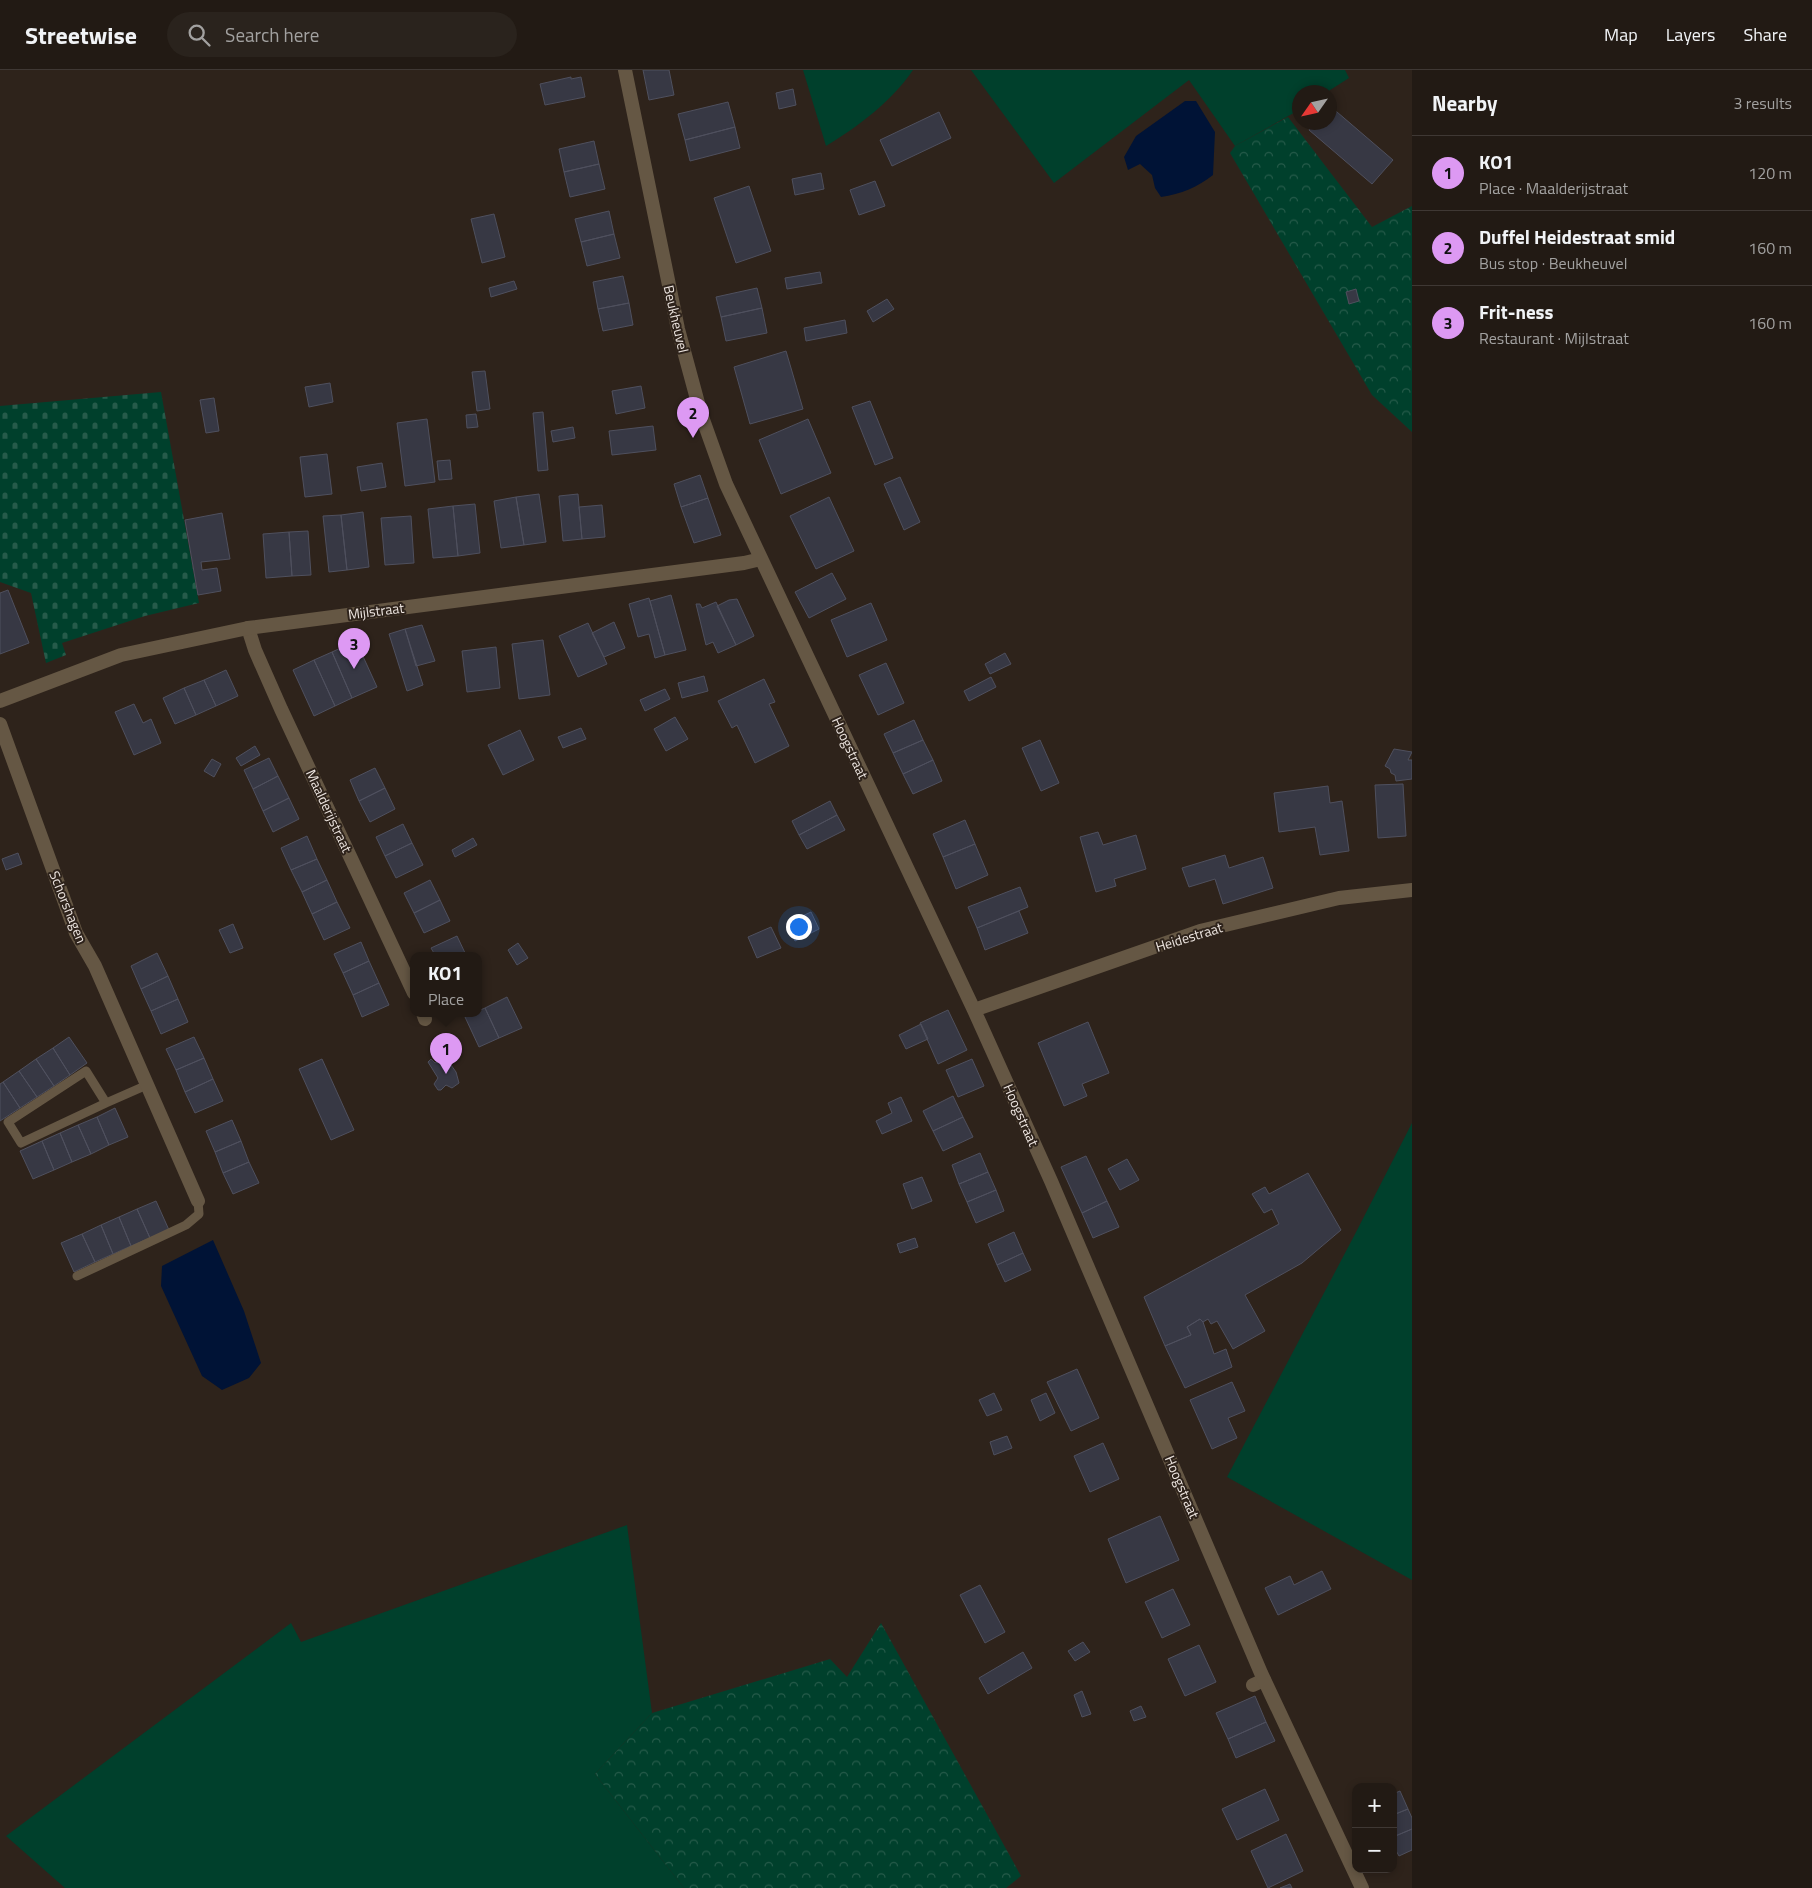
<!DOCTYPE html>
<html lang="en">
<head>
<meta charset="utf-8">
<style>
	:root { --surface:#221a14; --page:#2a231d; --text:#f1f3f6; --muted:#a2a1a0; --line:#3f3834; --accent:#dd99f3 }
	body { margin:0; font-family:"Titillium Web",sans-serif; background:var(--page); color:var(--text) }
	.controls { position:absolute; right:15px; bottom:15px; display:grid; overflow:hidden; border-radius:10px; box-shadow:0 2px 8px #0003 }
	.controls button { width:45px; height:45px; display:grid; place-items:center; padding:0; border:0; border-bottom:1px solid var(--line); background:var(--surface); color:var(--text); font:25px sans-serif }
	.compass { position:absolute; left:1292px; top:15px; width:45px; height:45px; border-radius:50%; background:var(--surface); box-shadow:0 2px 8px #0003; rotate:236deg }
	.you { position:absolute; left:798px; top:856px; width:18px; height:18px; margin:-12px; border:4px solid #fff; border-radius:50%; background:#1a73e8; box-shadow:0 0 0 8px #1a73e833 }
	.badge { display:grid; place-items:center; width:32px; height:32px; border-radius:50%; background:var(--accent); color:#111; font-size:16px; font-weight:700 }
	.pin { position:absolute; translate:-50% -41px; filter:drop-shadow(0 1px 2px #0008) }
	.pin::after { content:''; position:absolute; top:26px; width:18px; height:15px; background:inherit; clip-path:polygon(0 0,100% 0,50% 100%) }
	.popup { position:absolute; left:410px; top:882px; width:72px; height:65px; box-sizing:border-box; display:grid; place-content:center; border-radius:10px; background:var(--surface); filter:drop-shadow(0 1px 4px #0005); font-size:16px; white-space:nowrap; color:var(--muted) }
	.popup b { font-size:19px; color:var(--text) }
	.popup::after { content:''; position:absolute; left:50%; top:100%; margin-left:-10px; border:10px solid transparent; border-top-color:var(--surface) }
	.list { margin:0; padding:0; list-style:none }
	h2 { display:flex; justify-content:space-between; align-items:center; height:65px; margin:0; padding:0 20px; font-size:21px }
	h2 small { font-size:16px; font-weight:400; color:var(--muted) }
	.list li { display:grid; grid-template-columns:32px 1fr auto; gap:15px; align-items:center; box-sizing:border-box; height:75px; padding:0 20px; border-top:1px solid var(--line) }
	.list b { display:block; font-size:19px; white-space:nowrap }
	.list p { margin:0; font-size:16px; white-space:nowrap; color:var(--muted) }
	.list em { font-size:16px; font-style:normal; color:var(--muted) }
	.icon { flex:none; width:28px; height:28px; fill:none; stroke:currentColor; stroke-width:2; stroke-linecap:round; stroke-linejoin:round }
	.map { position:relative; flex:none; width:1412px; height:1818px; overflow:hidden }
	header { display:flex; align-items:center; gap:30px; box-sizing:border-box; height:70px; padding:0 25px; background:var(--surface); border-bottom:1px solid var(--line) }
	header strong { font-size:24px }
	nav { display:flex; gap:28px; margin-inline-start:auto; font-size:18px }
	.search { width:350px; height:45px; background:var(--page); display:flex; align-items:center; gap:12px; box-sizing:border-box; padding:0 18px; border-radius:28px; color:var(--muted); font-size:19px }
	main { display:flex }
	aside { flex:1; background:var(--surface) }
	.map>svg:first-child { display:block }
	.green { fill:#00402c }
	.forest { fill:url(#forest-crowns) }
	.cemetery { fill:url(#cemetery-stones) }
	.water { fill:#001336 }
	.building { fill:#373844; stroke:#4f505e }
	.lines { fill:none; stroke-linecap:round; stroke-linejoin:round }
	.service { stroke:#655744; stroke-width:9 }
	.minor { stroke:#655744; stroke-width:14 }
	.tertiary { stroke:#655744; stroke-width:14 }
	.labels { text-anchor:middle; stroke-width:4; stroke-linejoin:round; paint-order:stroke }
	.street-label { font-size:14px; fill:#ede5e0; stroke:#2e231b }
</style>
</head>
<body>
<header>
<strong>Streetwise</strong>
<div class="search"><svg class="icon" aria-label="search" viewBox="0 0 24 24"><circle cx="10" cy="10" r="6"/><path d="M15 15l6 6"/></svg>Search here</div>
<nav><a>Map</a><a>Layers</a><a>Share</a></nav>
</header>
<main>
<div class="map">
<svg width="1412" height="1818" viewBox="0 0 1412 1818">
	<defs>
		<pattern id="forest-crowns" width="20" height="18" patternUnits="userSpaceOnUse" patternTransform="scale(1.25)"><rect width="20" height="18" fill="#00402c"/><path d="M2 6a3 3 0 1 1 6 0M12 15a3 3 0 1 1 6 0" fill="none" stroke="#265b4a"/></pattern>
		<pattern id="cemetery-stones" width="16" height="16" patternUnits="userSpaceOnUse" patternTransform="scale(1.25)"><rect width="16" height="16" fill="#00402c"/><path d="M2 7V4a2 2 0 0 1 4 0v3zM10 15v-3a2 2 0 0 1 4 0v3z" fill="#265b4a"/></pattern>
	</defs>
	<rect width="100%" height="100%" fill="#2e231b"/>
	<!-- green -->
	<path class="green" d="M 803,0 L 913,0 C 891,32 859,56 826,76 Z
		M 971,0 L 1345,0 L 1349,8 L 1327,22 L 1300,22 L 1299,40 L 1235,76 L 1189,10 L 1054,113 Z
		M 1412,1053 L 1412,1510 L 1227,1407 L 1354,1166 Z
		M 627,1455 L 652,1643 L 595,1704 L 684,1818 L 65,1818 L 6,1766 L 291,1553 L 301,1572 Z"/>
	<!-- forest -->
	<path class="forest" d="M 1288,47 L 1372,157 L 1412,136 L 1412,362 L 1372,325 L 1230,83 L 1235,76 Z
		M 881,1553 L 1021,1806 L 1006,1818 L 684,1818 L 595,1704 L 652,1643 L 830,1589 L 847,1607 Z"/>
	<!-- cemetery -->
	<path class="cemetery" d="M 161,322 L 199,533 L 145,546 L 62,573 L 66,585 L 46,593 L 31,523 L 0,512 L 0,336 Z"/>
	<!-- water -->
	<path class="water" d="M 1185,31 L 1196,31 L 1215,62 L 1213,105 C 1198,117 1181,124 1161,127 L 1155,118 L 1152,105 L 1140,94 L 1128,100 L 1124,87 L 1136,66 Z
		M 213,1170 L 244,1241 L 261,1293 L 249,1308 L 222,1320 L 202,1306 L 161,1216 L 162,1196 Z"/>
	<!-- building -->
	<path class="building" d="M 643,0 L 669,0 L 674,25 L 649,30 Z
		M 571,7 L 571,9 L 581,7 L 585,27 L 545,35 L 540,14 Z
		M 793,19 L 796,35 L 779,39 L 776,23 Z
		M 728,32 L 735,57 L 685,70 L 678,44 Z
		M 1330,36 L 1393,90 L 1372,114 L 1309,60 L 1315,52 L 1330,52 Z
		M 939,42 L 951,68 L 892,96 L 880,70 Z
		M 735,57 L 740,78 L 690,91 L 685,70 Z
		M 594,71 L 599,94 L 564,102 L 559,79 Z
		M 599,94 L 605,119 L 570,127 L 564,102 Z
		M 821,103 L 824,119 L 795,125 L 792,109 Z
		M 875,111 L 885,136 L 859,145 L 850,120 Z
		M 749,116 L 771,181 L 736,193 L 714,128 Z
		M 609,141 L 614,164 L 581,172 L 575,149 Z
		M 494,144 L 505,187 L 482,193 L 471,149 Z
		M 614,164 L 620,188 L 587,196 L 581,172 Z
		M 820,202 L 822,213 L 787,219 L 785,208 Z
		M 623,206 L 629,233 L 598,239 L 593,212 Z
		M 514,211 L 517,219 L 491,227 L 489,218 Z
		M 757,218 L 762,238 L 721,247 L 716,227 Z
		M 1356,219 L 1359,231 L 1349,234 L 1346,222 Z
		M 887,229 L 894,239 L 873,252 L 867,241 Z
		M 629,233 L 633,255 L 603,261 L 598,239 Z
		M 762,238 L 767,263 L 726,271 L 721,247 Z
		M 845,250 L 847,263 L 806,271 L 804,258 Z
		M 786,281 L 803,339 L 750,354 L 734,297 Z
		M 485,301 L 490,339 L 477,341 L 472,302 Z
		M 330,313 L 333,332 L 309,337 L 305,317 Z
		M 641,316 L 645,338 L 616,344 L 612,321 Z
		M 214,328 L 219,361 L 206,363 L 200,330 Z
		M 870,331 L 893,388 L 875,395 L 852,337 Z
		M 543,342 L 548,400 L 538,401 L 533,343 Z
		M 476,344 L 478,357 L 467,358 L 466,345 Z
		M 427,349 L 435,412 L 405,416 L 397,353 Z
		M 808,349 L 831,403 L 781,424 L 759,370 Z
		M 653,356 L 656,380 L 612,385 L 609,361 Z
		M 573,357 L 575,368 L 553,372 L 551,361 Z
		M 327,384 L 332,424 L 305,427 L 300,387 Z
		M 450,390 L 452,409 L 439,410 L 437,391 Z
		M 382,393 L 386,417 L 361,421 L 357,397 Z
		M 700,405 L 708,428 L 681,437 L 674,414 Z
		M 900,407 L 920,452 L 904,460 L 884,414 Z
		M 539,424 L 546,472 L 524,475 L 516,427 Z
		M 578,424 L 582,469 L 563,471 L 559,426 Z
		M 516,427 L 524,475 L 501,478 L 494,431 Z
		M 829,427 L 854,481 L 816,499 L 790,446 Z
		M 708,428 L 721,465 L 694,473 L 681,437 Z
		M 475,434 L 480,483 L 458,486 L 453,436 Z
		M 602,435 L 605,467 L 582,469 L 579,437 Z
		M 453,436 L 458,486 L 433,488 L 428,439 Z
		M 363,442 L 369,497 L 347,500 L 341,445 Z
		M 222,443 L 230,489 L 201,492 L 202,500 L 217,498 L 221,521 L 198,525 L 185,450 Z
		M 341,445 L 347,500 L 329,502 L 323,446 Z
		M 411,446 L 414,493 L 385,495 L 381,448 Z
		M 308,461 L 311,505 L 292,506 L 289,462 Z
		M 289,462 L 292,506 L 266,508 L 263,464 Z
		M 832,503 L 846,529 L 809,548 L 795,522 Z
		M 8,520 L 29,573 L 0,584 L 0,523 Z
		M 671,525 L 686,580 L 665,585 L 650,531 Z
		M 649,528 L 665,585 L 655,588 L 649,564 L 638,567 L 629,534 Z
		M 737,529 L 754,566 L 736,575 L 717,536 L 729,530 Z
		M 716,532 L 736,575 L 718,583 L 713,572 L 706,575 L 696,534 L 700,534 L 702,538 Z
		M 871,533 L 887,570 L 847,587 L 831,550 Z
		M 614,552 L 625,578 L 604,587 L 592,563 Z
		M 588,553 L 607,594 L 578,607 L 559,566 Z
		M 422,555 L 435,591 L 416,596 L 405,559 Z
		M 405,559 L 423,615 L 407,621 L 389,564 Z
		M 543,570 L 550,625 L 519,629 L 512,574 Z
		M 356,571 L 377,617 L 352,628 L 332,582 Z
		M 496,577 L 500,618 L 467,622 L 462,581 Z
		M 332,582 L 352,628 L 335,636 L 314,590 Z
		M 1005,583 L 1011,594 L 990,604 L 985,594 Z
		M 314,590 L 335,636 L 314,646 L 293,600 Z
		M 886,593 L 904,633 L 878,645 L 859,605 Z
		M 226,600 L 238,626 L 216,636 L 204,610 Z
		M 704,606 L 708,621 L 682,628 L 678,613 Z
		M 991,607 L 996,617 L 969,631 L 964,621 Z
		M 764,609 L 775,632 L 769,634 L 789,676 L 755,693 L 737,655 L 732,658 L 718,631 Z
		M 204,610 L 216,636 L 196,645 L 184,618 Z
		M 184,618 L 196,645 L 175,654 L 163,628 Z
		M 665,619 L 670,629 L 645,641 L 640,630 Z
		M 134,634 L 143,653 L 151,649 L 161,673 L 134,685 L 115,642 Z
		M 675,647 L 688,669 L 666,681 L 654,659 Z
		M 914,650 L 923,670 L 893,683 L 884,664 Z
		M 581,658 L 586,669 L 563,678 L 558,667 Z
		M 520,660 L 534,690 L 503,705 L 488,675 Z
		M 923,670 L 933,690 L 903,704 L 893,683 Z
		M 1040,670 L 1059,713 L 1041,721 L 1022,678 Z
		M 255,676 L 260,685 L 241,696 L 236,688 Z
		M 1394,679 L 1412,682 L 1408,690 L 1412,690 L 1412,709 L 1396,711 L 1395,705 L 1391,703 L 1390,699 L 1385,696 Z
		M 269,688 L 278,706 L 253,719 L 244,700 Z
		M 212,689 L 221,694 L 214,707 L 204,701 Z
		M 933,690 L 942,711 L 913,724 L 903,704 Z
		M 375,698 L 385,718 L 359,731 L 350,710 Z
		M 278,706 L 289,728 L 263,741 L 253,719 Z
		M 1403,714 L 1406,766 L 1378,768 L 1375,715 Z
		M 1328,716 L 1330,733 L 1342,731 L 1349,781 L 1320,785 L 1315,757 L 1279,762 L 1274,723 Z
		M 385,718 L 395,739 L 370,752 L 359,731 Z
		M 289,728 L 299,749 L 273,762 L 263,741 Z
		M 830,731 L 837,745 L 799,765 L 792,751 Z
		M 837,745 L 845,760 L 807,779 L 799,765 Z
		M 965,750 L 975,774 L 943,787 L 933,764 Z
		M 403,754 L 412,773 L 385,786 L 376,767 Z
		M 1098,762 L 1103,775 L 1136,765 L 1146,799 L 1114,809 L 1116,816 L 1096,822 L 1080,767 Z
		M 307,766 L 317,789 L 291,800 L 281,778 Z
		M 473,768 L 477,775 L 455,787 L 452,780 Z
		M 412,773 L 423,795 L 396,808 L 385,786 Z
		M 975,774 L 988,805 L 956,819 L 943,787 Z
		M 18,783 L 22,794 L 6,800 L 2,789 Z
		M 1225,785 L 1229,798 L 1263,787 L 1273,818 L 1223,834 L 1215,809 L 1189,817 L 1182,798 Z
		M 317,789 L 327,810 L 302,822 L 291,800 Z
		M 327,810 L 337,832 L 312,844 L 302,822 Z
		M 430,810 L 440,830 L 414,843 L 404,823 Z
		M 1020,817 L 1028,837 L 977,858 L 968,837 Z
		M 440,830 L 450,851 L 424,863 L 414,843 Z
		M 337,832 L 350,858 L 324,870 L 312,844 Z
		M 1019,841 L 1028,863 L 985,880 L 977,858 Z
		M 811,842 L 819,859 L 795,871 L 787,853 Z
		M 233,854 L 243,878 L 230,883 L 219,860 Z
		M 771,857 L 781,878 L 757,888 L 748,867 Z
		M 457,866 L 466,885 L 435,885 L 431,878 Z
		M 361,872 L 369,891 L 343,903 L 334,884 Z
		M 518,873 L 528,888 L 517,895 L 508,880 Z
		M 157,883 L 168,906 L 141,919 L 131,896 Z
		M 369,891 L 379,913 L 353,925 L 343,903 Z
		M 168,906 L 178,929 L 151,941 L 141,919 Z
		M 379,913 L 389,935 L 362,947 L 353,925 Z
		M 507,927 L 522,958 L 499,968 L 485,938 Z
		M 178,929 L 188,952 L 161,964 L 151,941 Z
		M 485,938 L 499,968 L 479,977 L 465,947 L 478,943 L 478,941 Z
		M 948,940 L 967,980 L 938,994 L 920,953 Z
		M 1088,952 L 1109,1003 L 1082,1014 L 1087,1026 L 1064,1036 L 1038,973 Z
		M 921,954 L 928,969 L 906,979 L 899,965 Z
		M 69,967 L 87,993 L 70,1005 L 53,978 Z
		M 194,967 L 204,988 L 176,1000 L 166,979 Z
		M 53,978 L 70,1005 L 54,1016 L 36,989 Z
		M 204,988 L 213,1009 L 185,1022 L 176,1000 Z
		M 446,988 L 456,1002 L 459,1013 L 452,1018 L 446,1015 L 441,1020 L 438,1020 L 434,1014 L 438,1008 L 428,992 L 431,989 L 435,993 Z
		M 36,989 L 54,1016 L 37,1027 L 19,1001 Z
		M 322,989 L 354,1060 L 331,1070 L 299,999 Z
		M 972,989 L 984,1016 L 958,1027 L 946,1000 Z
		M 19,1001 L 37,1027 L 20,1038 L 3,1012 Z
		M 213,1009 L 223,1031 L 195,1043 L 185,1022 Z
		M 3,1012 L 20,1038 L 0,1051 L 0,1014 Z
		M 953,1026 L 963,1047 L 933,1061 L 923,1041 Z
		M 901,1027 L 912,1051 L 882,1064 L 876,1051 L 892,1043 L 888,1033 Z
		M 115,1038 L 128,1067 L 109,1075 L 97,1047 Z
		M 97,1047 L 109,1075 L 91,1084 L 78,1055 Z
		M 963,1047 L 973,1067 L 943,1081 L 933,1061 Z
		M 232,1050 L 241,1071 L 215,1082 L 206,1061 Z
		M 78,1055 L 91,1084 L 72,1092 L 60,1063 Z
		M 60,1063 L 72,1092 L 54,1100 L 42,1071 Z
		M 42,1071 L 54,1100 L 33,1109 L 20,1081 Z
		M 241,1071 L 249,1092 L 223,1103 L 215,1082 Z
		M 980,1083 L 988,1102 L 959,1114 L 952,1095 Z
		M 1086,1086 L 1107,1131 L 1082,1143 L 1061,1097 Z
		M 1127,1089 L 1139,1110 L 1120,1120 L 1108,1099 Z
		M 249,1092 L 259,1113 L 233,1124 L 223,1103 Z
		M 988,1102 L 996,1120 L 967,1132 L 959,1114 Z
		M 1308,1103 L 1341,1160 L 1302,1193 L 1245,1225 L 1265,1261 L 1233,1279 L 1217,1251 L 1211,1254 L 1208,1249 L 1203,1252 L 1200,1249 L 1187,1257 L 1191,1265 L 1165,1276 L 1144,1227 L 1279,1154 L 1272,1139 L 1264,1143 L 1252,1124 L 1265,1117 L 1269,1124 Z
		M 922,1107 L 932,1131 L 912,1139 L 903,1114 Z
		M 996,1120 L 1004,1141 L 976,1153 L 967,1132 Z
		M 156,1131 L 169,1160 L 150,1168 L 137,1139 Z
		M 1107,1131 L 1119,1157 L 1093,1168 L 1082,1143 Z
		M 137,1139 L 150,1168 L 131,1176 L 119,1147 Z
		M 119,1147 L 131,1176 L 113,1184 L 101,1155 Z
		M 101,1155 L 113,1184 L 95,1192 L 82,1164 Z
		M 1014,1162 L 1023,1183 L 997,1195 L 988,1174 Z
		M 82,1164 L 95,1192 L 74,1202 L 61,1173 Z
		M 915,1168 L 918,1177 L 900,1183 L 897,1174 Z
		M 1023,1183 L 1031,1200 L 1005,1212 L 997,1195 Z
		M 1200,1249 L 1203,1252 L 1214,1284 L 1226,1279 L 1232,1297 L 1185,1318 L 1165,1276 L 1191,1265 L 1187,1257 Z
		M 1077,1299 L 1099,1348 L 1071,1361 L 1047,1312 Z
		M 1232,1312 L 1245,1341 L 1228,1348 L 1237,1368 L 1212,1379 L 1190,1330 Z
		M 994,1323 L 1002,1340 L 987,1346 L 979,1330 Z
		M 1046,1323 L 1055,1343 L 1040,1351 L 1031,1330 Z
		M 1007,1366 L 1012,1378 L 994,1385 L 990,1372 Z
		M 1103,1373 L 1119,1409 L 1090,1422 L 1074,1386 Z
		M 1160,1446 L 1179,1490 L 1126,1513 L 1108,1469 Z
		M 1322,1501 L 1331,1519 L 1278,1545 L 1265,1518 L 1290,1506 L 1294,1515 Z
		M 980,1515 L 1005,1562 L 985,1573 L 960,1525 Z
		M 1173,1519 L 1190,1555 L 1162,1568 L 1145,1532 Z
		M 1083,1572 L 1090,1582 L 1075,1591 L 1068,1581 Z
		M 1199,1575 L 1216,1612 L 1185,1626 L 1168,1589 Z
		M 1023,1582 L 1032,1598 L 988,1624 L 979,1608 Z
		M 1082,1621 L 1091,1644 L 1082,1647 L 1074,1625 Z
		M 1255,1626 L 1266,1652 L 1228,1669 L 1216,1643 Z
		M 1141,1636 L 1146,1647 L 1134,1651 L 1130,1641 Z
		M 1266,1652 L 1275,1671 L 1236,1688 L 1228,1669 Z
		M 1265,1719 L 1279,1750 L 1237,1770 L 1222,1739 Z
		M 1400,1721 L 1408,1739 L 1393,1745 L 1393,1724 Z
		M 1408,1739 L 1412,1748 L 1412,1759 L 1393,1767 L 1393,1745 Z
		M 1412,1759 L 1412,1780 L 1399,1786 L 1393,1775 L 1393,1767 Z
		M 1286,1764 L 1303,1801 L 1268,1818 L 1251,1781 Z
		M 1290,1814 L 1292,1818 L 1280,1818 Z"/>
	<g class="lines">
		<!-- service -->
		<path class="service" d="M 106,1033 L 21,1073 L 8,1052 L 86,1001 L 106,1033 L 147,1015
			M 77,1206 L 186,1155 L 199,1144 L 198,1131"/>
		<!-- minor -->
		<path class="minor" d="M 248,558 L 255,580 L 281,639 L 414,923
			M 0,654 L 76,863 L 95,896 L 198,1131
			M 423,943 L 425,949
			M 1253,1615 L 1264,1610"/>
		<!-- tertiary -->
		<path class="tertiary" d="M 625,0 L 678,259 L 701,344 L 726,414 L 974,940 L 1051,1111 L 1261,1603 L 1362,1818
			M 0,631 L 121,585 L 248,558 L 744,493 L 761,489
			M 974,940 L 1200,861 L 1339,828 L 1412,820"/>
	</g>
	<g class="labels">
		<!-- street labels -->
		<g class="street-label">
			<text transform="translate(676 249) rotate(77)" y="5">Beukheuvel</text>
			<text transform="translate(376 541) rotate(-7)" y="5">Mijlstraat</text>
			<text transform="translate(850 678) rotate(65)" y="5">Hoogstraat</text>
			<text transform="translate(329 741) rotate(65)" y="5">Maalderijstraat</text>
			<text transform="translate(68 837) rotate(68)" y="5">Schorshagen</text>
			<text transform="translate(1189 867) rotate(-17)" y="5">Heidestraat</text>
			<text transform="translate(1021 1045) rotate(66)" y="5">Hoogstraat</text>
			<text transform="translate(1182 1417) rotate(67)" y="5">Hoogstraat</text>
		</g>
	</g>
</svg>
<div class="controls">
<button>+</button>
<button>−</button>
</div>
<svg class="compass" viewBox="-18 -18 36 36"><path d="M0-13l5 13h-10z" fill="#e53935"/><path d="M0 13l5-13h-10z" fill="#a2a1a0"/></svg>
<div class="you"></div>
<div class="pin badge" style="left:446px;top:1004px">1</div>
<div class="popup"><b>KO1</b>Place</div>
<div class="pin badge" style="left:693px;top:368px">2</div>
<div class="pin badge" style="left:354px;top:599px">3</div>
</div>
<aside>
<h2>Nearby<small>3 results</small></h2>
<ul class="list">
<li><span class="badge">1</span><div><b>KO1</b><p>Place · Maalderijstraat</p></div><em>120 m</em></li>
<li><span class="badge">2</span><div><b>Duffel Heidestraat smid</b><p>Bus stop · Beukheuvel</p></div><em>160 m</em></li>
<li><span class="badge">3</span><div><b>Frit-ness</b><p>Restaurant · Mijlstraat</p></div><em>160 m</em></li>
</ul>
</aside>
</main>
</body>
</html>
